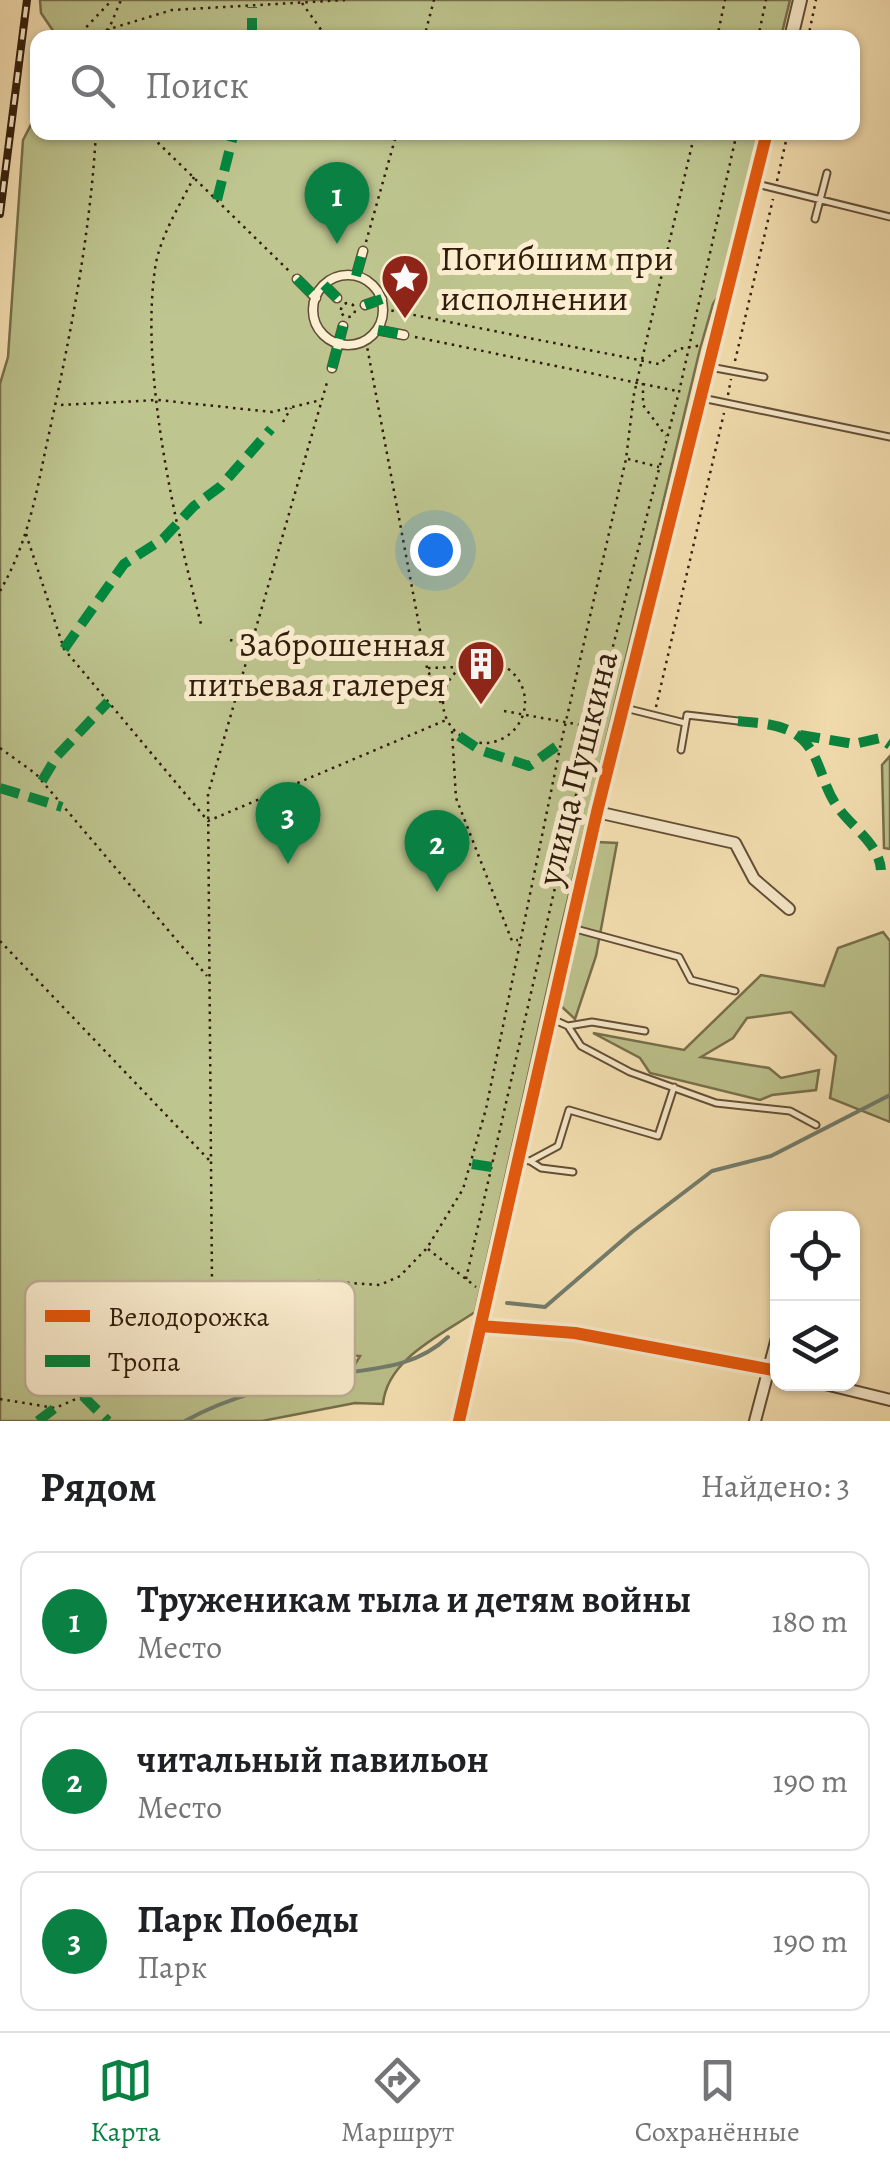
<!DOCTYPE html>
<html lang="ru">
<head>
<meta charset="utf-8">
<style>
	:root { --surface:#fff; --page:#f2f2f2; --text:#202124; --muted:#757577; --line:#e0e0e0; --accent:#0b8043 }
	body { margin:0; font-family:Alegreya,serif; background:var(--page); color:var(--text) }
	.controls { position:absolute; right:30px; bottom:30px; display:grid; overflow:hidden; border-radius:20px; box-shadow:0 2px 8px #0004 }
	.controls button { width:90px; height:90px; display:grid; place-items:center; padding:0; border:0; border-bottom:2px solid var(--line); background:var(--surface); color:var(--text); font:50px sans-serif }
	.you { position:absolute; left:435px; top:550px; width:35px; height:35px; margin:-25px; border:8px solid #fff; border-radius:50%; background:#1a73e8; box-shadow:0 0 0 15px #1a73e833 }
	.badge { display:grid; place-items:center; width:65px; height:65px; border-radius:50%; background:var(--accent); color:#fff; font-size:32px; font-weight:700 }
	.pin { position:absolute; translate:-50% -82px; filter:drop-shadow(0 2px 5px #0008) }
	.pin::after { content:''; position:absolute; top:52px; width:35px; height:30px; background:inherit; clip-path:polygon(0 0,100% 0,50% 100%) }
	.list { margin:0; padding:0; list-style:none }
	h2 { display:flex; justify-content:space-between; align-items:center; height:130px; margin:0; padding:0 40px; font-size:42px }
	h2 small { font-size:32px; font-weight:400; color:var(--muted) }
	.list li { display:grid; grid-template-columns:65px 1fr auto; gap:30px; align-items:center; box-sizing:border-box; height:140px; margin:0 20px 20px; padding:0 20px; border:2px solid var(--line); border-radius:20px }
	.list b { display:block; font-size:38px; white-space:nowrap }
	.list p { margin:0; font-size:32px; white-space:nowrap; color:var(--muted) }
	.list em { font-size:32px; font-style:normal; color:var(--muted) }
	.icon { flex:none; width:55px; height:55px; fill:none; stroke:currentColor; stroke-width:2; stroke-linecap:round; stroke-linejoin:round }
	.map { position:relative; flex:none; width:890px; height:1421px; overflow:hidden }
	.search { position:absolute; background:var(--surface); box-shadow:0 2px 8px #0004; left:30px; right:30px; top:30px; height:110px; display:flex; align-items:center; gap:25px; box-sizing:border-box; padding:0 35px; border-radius:20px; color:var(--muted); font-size:38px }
	.sheet { height:610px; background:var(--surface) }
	nav { display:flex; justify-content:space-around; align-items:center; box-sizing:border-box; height:140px; border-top:2px solid var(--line); background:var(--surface); font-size:28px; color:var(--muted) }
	nav a { display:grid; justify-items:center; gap:5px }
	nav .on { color:var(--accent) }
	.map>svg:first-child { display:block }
	.green { fill:#bec58f; stroke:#77704d; stroke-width:2.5; fill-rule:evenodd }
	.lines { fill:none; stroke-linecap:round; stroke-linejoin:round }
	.stream { stroke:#727e6f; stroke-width:4 }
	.service-casing { stroke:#624e36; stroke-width:9 }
	.pedestrian-casing { stroke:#624e36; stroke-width:11 }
	.minor-casing { stroke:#624e36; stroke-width:14 }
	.tertiary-casing { stroke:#624e36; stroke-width:16 }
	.path { stroke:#301c0b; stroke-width:2.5; stroke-dasharray:2.5 5; stroke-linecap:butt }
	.service { stroke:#fcefd1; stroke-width:5 }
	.pedestrian { stroke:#fcefd1; stroke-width:8 }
	.minor { stroke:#fcefd1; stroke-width:10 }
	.tertiary { stroke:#fcefd1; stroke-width:12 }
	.rail-casing { stroke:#301c0b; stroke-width:8 }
	.rail { stroke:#fcefd1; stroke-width:4; stroke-dasharray:11; stroke-linecap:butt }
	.quiet { stroke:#00873e; stroke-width:10; stroke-dasharray:20 10; stroke-linecap:butt }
	.cycleway-casing { stroke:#fcefd1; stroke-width:19 }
	.cycleway { stroke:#e8590c; stroke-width:12 }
	.labels { text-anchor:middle; stroke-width:10; stroke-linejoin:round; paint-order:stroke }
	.poi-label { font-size:35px; fill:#301c0b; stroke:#fcefd1; text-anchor:start }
	.street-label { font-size:35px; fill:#301c0b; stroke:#fcefd1 }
	.key { fill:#fcefd1; stroke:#bfb096; stroke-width:2.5 }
	.key-label { font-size:28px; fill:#301c0b }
</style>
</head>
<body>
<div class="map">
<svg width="890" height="1421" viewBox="0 0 890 1421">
	<rect width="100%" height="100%" fill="#fae6b8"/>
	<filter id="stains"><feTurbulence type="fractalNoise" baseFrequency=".002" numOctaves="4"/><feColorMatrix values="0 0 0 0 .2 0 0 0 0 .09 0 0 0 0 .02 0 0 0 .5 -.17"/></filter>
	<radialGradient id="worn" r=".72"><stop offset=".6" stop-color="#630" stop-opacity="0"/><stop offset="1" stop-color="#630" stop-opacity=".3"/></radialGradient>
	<!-- green -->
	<path class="green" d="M 40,0 L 790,0 L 781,37 L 58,38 L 41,13 Z
		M 37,113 L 38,132 L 759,133 L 722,290 L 713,304 L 700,349 L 561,928 L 475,1312 C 441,1335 387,1359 383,1404 L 355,1403 L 262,1421 L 0,1421 L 0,384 L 8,357 L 23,140 ZM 318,1352 L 360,1356 L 341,1388 L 301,1394 L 283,1384 L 292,1368 L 288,1361 Z
		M 890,756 L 890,849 L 884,848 L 882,765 Z
		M 597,842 L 617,843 L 596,956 L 575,1019 L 561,1006 Z
		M 883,932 L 890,941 L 890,1122 L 830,1098 L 836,1056 L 791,1012 L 747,1018 L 733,1038 L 701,1057 L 769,1068 L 781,1078 L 819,1070 L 816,1090 L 772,1095 L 760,1100 L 650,1073 L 640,1058 L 593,1033 L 684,1050 L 761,975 L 824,986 L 838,948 Z"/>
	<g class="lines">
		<!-- stream -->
		<path class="stream" d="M 507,1303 L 545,1307 L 632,1232 L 712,1171 L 771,1156 L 890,1095
			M 185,1421 C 228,1397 277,1385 325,1376 C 369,1368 413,1370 448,1337"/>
		<!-- service casing -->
		<g class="service-casing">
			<path id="service" d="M 757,184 L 890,217
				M 815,219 L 827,173
				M 710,367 L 764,377
				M 702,398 L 890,437
				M 625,708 L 685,723
				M 681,750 L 687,715 L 738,721
				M 572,928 L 679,957 L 691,980 L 735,991
				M 552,1019 L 568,1026 L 581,1046 L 630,1072 L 716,1103 L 790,1111 L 816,1125
				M 568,1026 L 592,1022 L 645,1031
				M 518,1159 L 530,1161 L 558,1146 L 569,1110 L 658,1136 L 674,1087
				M 530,1161 L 541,1168 L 573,1172"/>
		</g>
		<!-- pedestrian casing -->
		<g class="pedestrian-casing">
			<path id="pedestrian" d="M313 310a35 35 0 1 1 70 0a35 35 0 1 1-70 0Z
				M 356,276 L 363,251
				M 297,279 L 316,298
				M 324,285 L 337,298
				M 365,305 L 382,299
				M 378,330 L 404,335
				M 332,368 L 343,326"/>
		</g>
		<!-- minor casing -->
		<g class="minor-casing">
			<path id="minor" d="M 597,812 L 735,843 L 754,879 L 789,909
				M 481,1326 L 575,1333 L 778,1371
				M 825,1384 L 890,1400
				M 755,1421 L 778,1334"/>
		</g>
		<!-- tertiary casing -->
		<g class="tertiary-casing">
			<path id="tertiary" d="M 791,38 L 800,0
				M 459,1421 L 597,812 L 767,132"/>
		</g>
		<!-- path -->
		<path class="path" d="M 302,3 L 327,38
			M 106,30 L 172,10 L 345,0
			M 76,38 L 112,0
			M 105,38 L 121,0
			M 424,38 L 434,0
			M 717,38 L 725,0
			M 758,38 L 766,0
			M 808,38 L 816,0
			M 147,132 L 289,271
			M 194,177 C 180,205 159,238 155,269 C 140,372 175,523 201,624
			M 777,181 L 788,132
			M 366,242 L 397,132
			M341 310a7 7 0 1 1 14 0a7 7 0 1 1-14 0Z
			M 384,309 L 659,364 L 678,349 L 703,345
			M 415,337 L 677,391
			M 366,341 L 427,668 L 442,706
			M 735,361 L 773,199
			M 643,383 L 643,405 L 666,436
			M 728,395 L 731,379
			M 61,405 L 158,400 L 272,412 L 321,400
			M 283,422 L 291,408
			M 628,459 L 659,467
			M 26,534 L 64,649 L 208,821 L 446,720
			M 0,591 C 26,546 35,501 45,452 C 68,347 90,241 96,132
			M 230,640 L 251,645
			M443 702a41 41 0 1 1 82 0a41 41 0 1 1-82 0Z
			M 428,668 L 460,667
			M 656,707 L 724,413
			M 504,711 L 592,727 L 679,392 L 737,132
			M 452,731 L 456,798 L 512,941 L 518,940
			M 0,748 L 36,774 L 207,976
			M 0,941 L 210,1161
			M 428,1249 L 476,1287
			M 466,1279 L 591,729
			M 212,1284 L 208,794 L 328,379
			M 0,1399 L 55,1408 L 83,1396 L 159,1305 L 172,1295 L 198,1287 L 320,1281 L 380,1285 L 400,1276 L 427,1248 L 463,1189 L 486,1109 L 561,743 L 626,459 L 634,394 L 695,132"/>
		<!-- service -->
		<use href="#service" class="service"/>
		<!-- pedestrian -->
		<use href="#pedestrian" class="pedestrian"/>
		<!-- minor -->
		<use href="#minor" class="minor"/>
		<!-- tertiary -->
		<use href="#tertiary" class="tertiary"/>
		<!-- rail casing -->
		<g class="rail-casing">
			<path id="rail" d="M 0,214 L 27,0"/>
		</g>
		<!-- rail -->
		<use href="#rail" class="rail"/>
		<!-- quiet -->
		<path class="quiet" d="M 252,38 L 252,7
			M 217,200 L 234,132
			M 356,276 L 363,251
			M 297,279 L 316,298
			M 324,285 L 337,298
			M 365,305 L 382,299
			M 378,330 L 404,335
			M 332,368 L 343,326
			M 64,649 L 124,564 L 163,539 L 194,506 L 221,486 L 271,429
			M 738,721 C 756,723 775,723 792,732 C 821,748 819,781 837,806 C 851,827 879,843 881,870
			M 800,735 L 854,744 L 880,738 L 890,745
			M 459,736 L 480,750 L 529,766 L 561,743
			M 42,781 L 57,756 L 108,702
			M 0,788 L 62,807
			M 472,1164 L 492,1167
			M 83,1396 L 108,1421
			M 38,1421 L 55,1408"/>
		<!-- cycleway casing -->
		<g class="cycleway-casing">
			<path id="cycleway" d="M 481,1326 L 575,1333 L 778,1371
				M 459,1421 L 597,812 L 767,132"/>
		</g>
		<!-- cycleway -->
		<use href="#cycleway" class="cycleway"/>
	</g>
	<!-- icons -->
	<defs>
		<g id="sight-pin" transform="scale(2.5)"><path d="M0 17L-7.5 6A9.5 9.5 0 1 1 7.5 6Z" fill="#8f2418" stroke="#fcefd1"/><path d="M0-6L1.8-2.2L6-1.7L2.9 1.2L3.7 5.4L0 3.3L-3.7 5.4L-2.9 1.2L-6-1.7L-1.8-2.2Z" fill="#fff"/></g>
		<g id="building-pin" transform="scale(2.5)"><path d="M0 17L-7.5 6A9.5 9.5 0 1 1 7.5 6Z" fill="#8f2418" stroke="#fcefd1"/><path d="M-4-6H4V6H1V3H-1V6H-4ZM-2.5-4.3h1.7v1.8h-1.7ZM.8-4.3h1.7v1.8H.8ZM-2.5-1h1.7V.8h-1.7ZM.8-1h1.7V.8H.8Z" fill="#fff"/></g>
	</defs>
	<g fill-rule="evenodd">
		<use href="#sight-pin" x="405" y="278"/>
		<use href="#building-pin" x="481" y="664"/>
	</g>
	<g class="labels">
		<!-- poi labels -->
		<g class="poi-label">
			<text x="440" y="270">Погибшим при<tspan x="440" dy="40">исполнении</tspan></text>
			<text x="446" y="656" text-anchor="end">Заброшенная<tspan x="446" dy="40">питьевая галерея</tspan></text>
		</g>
		<!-- street labels -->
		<g class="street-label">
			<text transform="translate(577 768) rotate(-76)" y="12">улица Пушкина</text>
		</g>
	</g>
	<!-- legend -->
	<rect x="25" y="1281" width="330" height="115" rx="15" class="key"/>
	<rect x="45" y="1310" width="45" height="12" fill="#e8590c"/>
	<rect x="45" y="1355" width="45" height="12" fill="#00873e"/>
	<g class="key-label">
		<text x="108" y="1326">Велодорожка</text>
		<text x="108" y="1371">Тропа</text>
	</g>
	<rect width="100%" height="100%" filter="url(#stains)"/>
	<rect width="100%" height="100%" fill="url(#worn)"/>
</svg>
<div class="controls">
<button><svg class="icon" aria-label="locate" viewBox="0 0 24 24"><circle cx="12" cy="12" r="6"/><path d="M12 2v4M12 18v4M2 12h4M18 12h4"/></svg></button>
<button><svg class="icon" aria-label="layers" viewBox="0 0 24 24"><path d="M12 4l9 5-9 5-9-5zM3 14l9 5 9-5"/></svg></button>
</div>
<div class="you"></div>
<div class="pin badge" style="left:337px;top:244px">1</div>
<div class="pin badge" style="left:437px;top:892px">2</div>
<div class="pin badge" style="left:288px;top:864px">3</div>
<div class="search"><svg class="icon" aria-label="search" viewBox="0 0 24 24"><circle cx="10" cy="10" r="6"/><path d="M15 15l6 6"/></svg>Поиск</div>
</div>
<section class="sheet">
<h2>Рядом<small>Найдено: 3</small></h2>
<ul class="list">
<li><span class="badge">1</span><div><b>Труженикам тыла и детям войны</b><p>Место</p></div><em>180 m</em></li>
<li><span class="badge">2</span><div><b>читальный павильон</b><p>Место</p></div><em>190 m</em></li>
<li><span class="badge">3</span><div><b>Парк Победы</b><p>Парк</p></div><em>190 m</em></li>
</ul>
</section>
<nav>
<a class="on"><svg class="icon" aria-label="map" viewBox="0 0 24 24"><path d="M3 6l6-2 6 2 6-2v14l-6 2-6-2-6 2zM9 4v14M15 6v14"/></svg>Карта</a>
<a><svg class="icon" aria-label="directions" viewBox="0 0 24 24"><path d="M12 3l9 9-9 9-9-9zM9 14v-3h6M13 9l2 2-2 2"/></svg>Маршрут</a>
<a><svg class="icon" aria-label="saved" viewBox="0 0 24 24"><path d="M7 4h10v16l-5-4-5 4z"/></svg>Сохранённые</a>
</nav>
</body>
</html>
